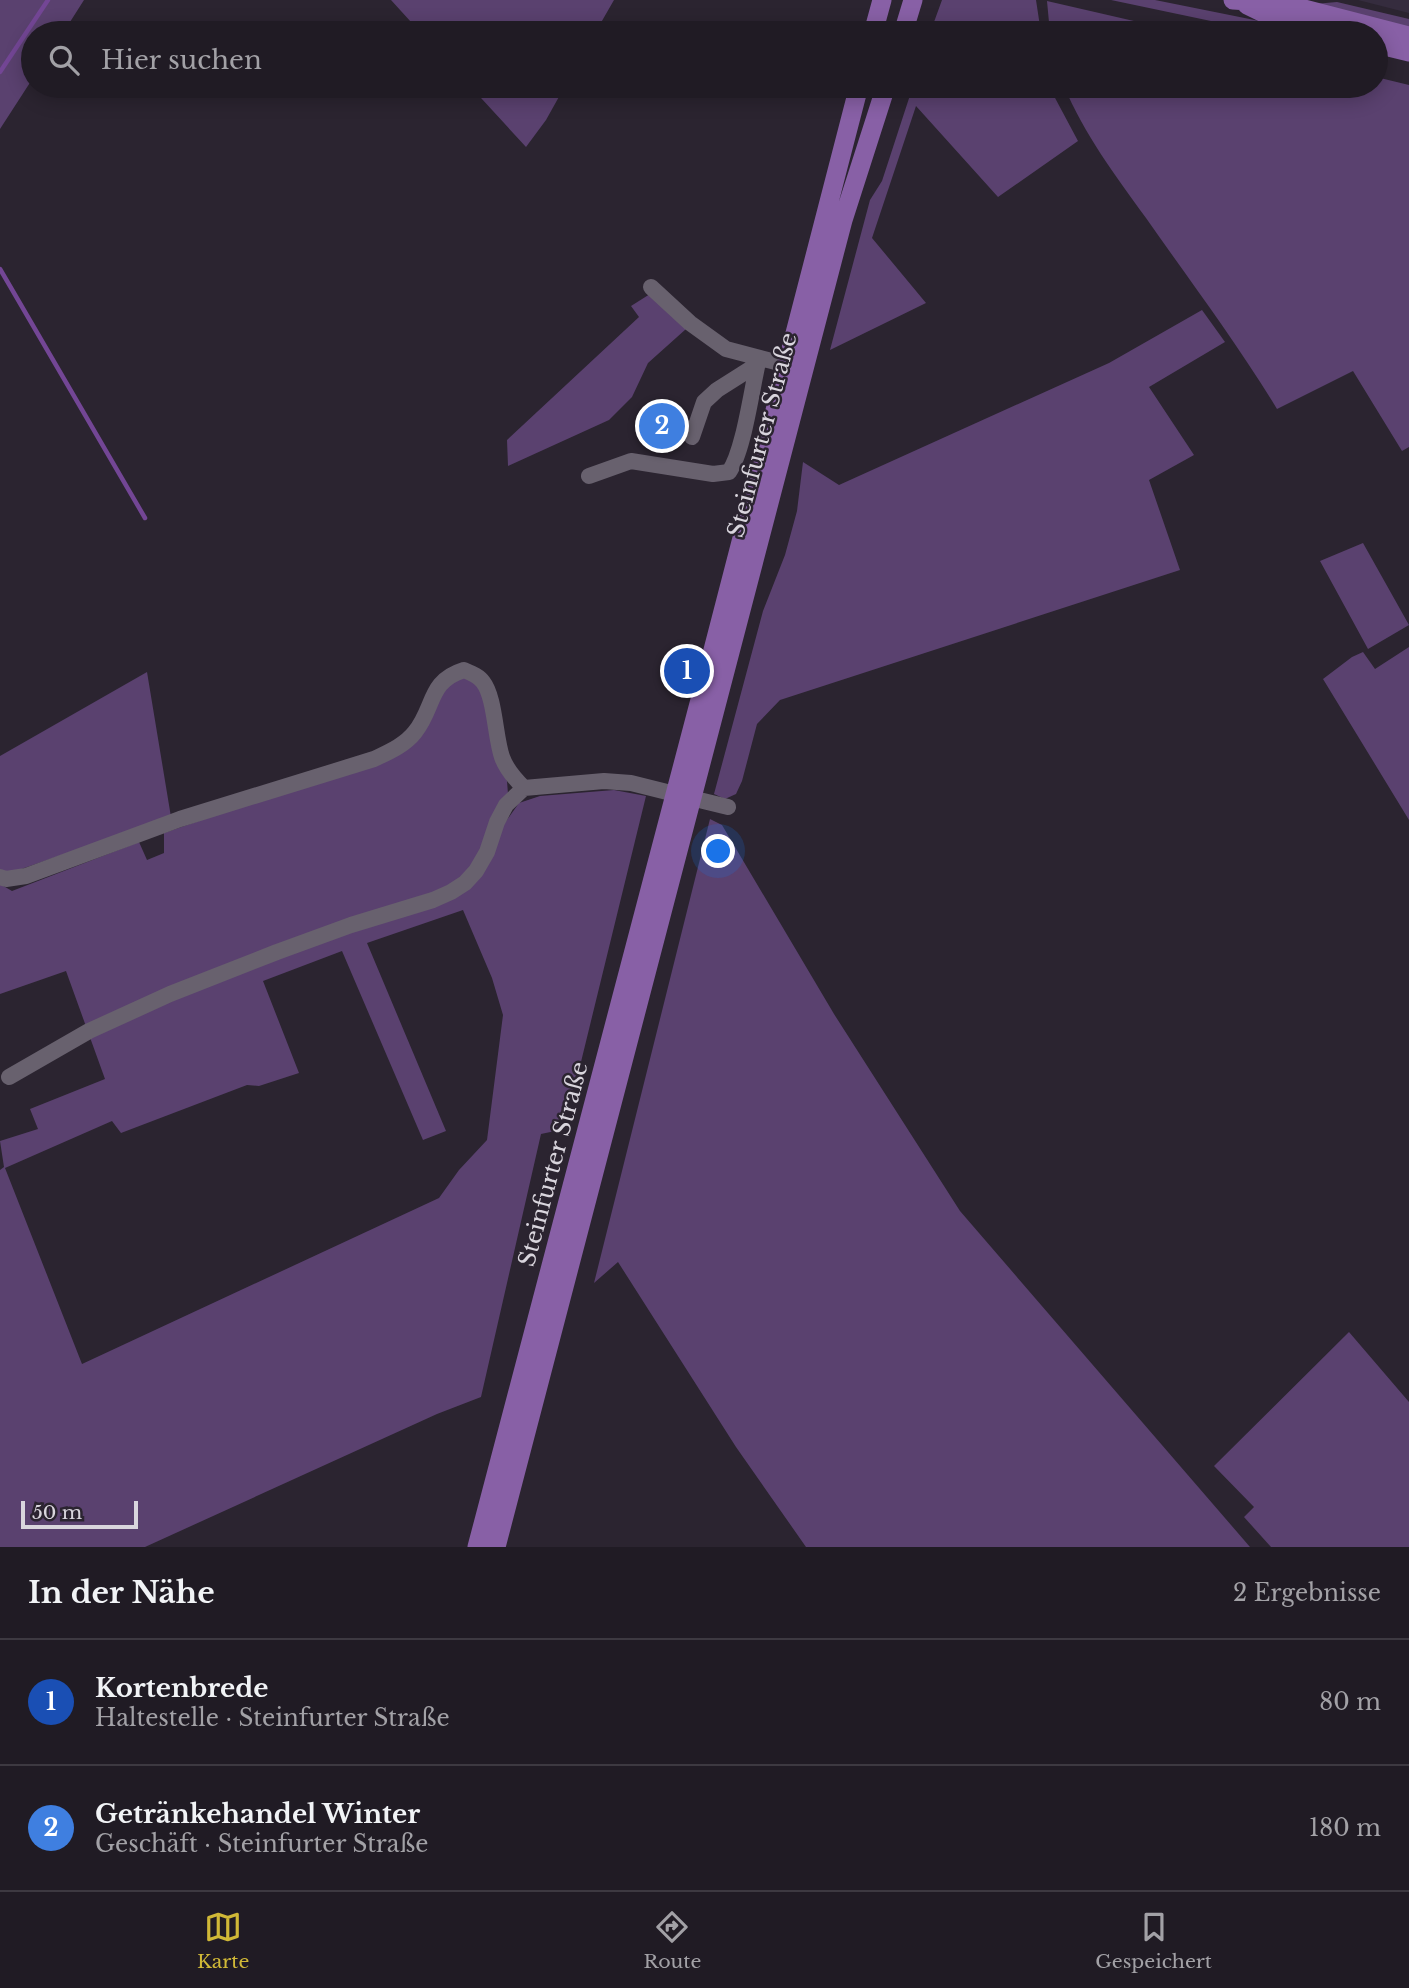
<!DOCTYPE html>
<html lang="de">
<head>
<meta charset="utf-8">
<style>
	:root { --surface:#201b24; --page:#2d2831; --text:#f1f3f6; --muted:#a2a1a6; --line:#3d3941; --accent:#d0b837 }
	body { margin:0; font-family:"Libre Baskerville",serif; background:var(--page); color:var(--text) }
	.scale { position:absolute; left:21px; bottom:18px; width:117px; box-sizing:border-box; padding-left:7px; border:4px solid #d9d5dd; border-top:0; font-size:19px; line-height:24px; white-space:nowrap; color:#d9d5dd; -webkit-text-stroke:5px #2b2430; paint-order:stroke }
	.you { position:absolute; left:719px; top:852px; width:24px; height:24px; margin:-18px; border:5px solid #fff; border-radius:50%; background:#1a73e8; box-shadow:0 0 0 10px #1a73e833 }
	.badge { display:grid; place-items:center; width:46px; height:46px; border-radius:50%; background:var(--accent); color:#fff; font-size:23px; font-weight:700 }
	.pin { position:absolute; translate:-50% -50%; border:4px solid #fff; box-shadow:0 2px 7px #0006 }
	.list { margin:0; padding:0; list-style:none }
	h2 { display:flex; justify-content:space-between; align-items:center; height:91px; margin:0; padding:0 28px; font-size:30px }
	h2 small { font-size:23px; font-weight:400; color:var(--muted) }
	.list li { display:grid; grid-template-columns:46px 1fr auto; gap:21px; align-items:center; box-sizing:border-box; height:126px; padding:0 28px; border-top:2px solid var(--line) }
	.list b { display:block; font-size:26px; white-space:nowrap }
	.list p { margin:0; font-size:23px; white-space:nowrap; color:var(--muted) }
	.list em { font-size:23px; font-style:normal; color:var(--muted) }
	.icon { flex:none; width:38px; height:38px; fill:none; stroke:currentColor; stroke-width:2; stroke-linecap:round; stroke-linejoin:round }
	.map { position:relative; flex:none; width:1409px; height:1547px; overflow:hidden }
	.search { position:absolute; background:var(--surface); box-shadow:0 4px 18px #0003; left:21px; right:21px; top:21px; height:77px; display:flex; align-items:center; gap:18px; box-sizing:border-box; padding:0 24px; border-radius:38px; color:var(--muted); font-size:26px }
	.sheet { height:343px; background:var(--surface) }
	nav { display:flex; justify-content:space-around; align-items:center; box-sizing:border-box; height:98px; border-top:2px solid var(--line); background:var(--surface); font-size:19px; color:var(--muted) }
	nav a { display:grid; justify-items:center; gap:4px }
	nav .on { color:var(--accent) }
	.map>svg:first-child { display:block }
	.built { fill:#352c3e }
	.green { fill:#5a416f; fill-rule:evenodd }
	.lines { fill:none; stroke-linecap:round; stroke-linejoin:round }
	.stream { stroke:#734695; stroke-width:4.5 }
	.minor { stroke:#68616e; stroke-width:16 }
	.major { stroke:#8860a6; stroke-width:19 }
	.labels { text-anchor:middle; stroke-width:5; stroke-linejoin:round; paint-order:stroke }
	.street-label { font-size:23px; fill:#d9d5dd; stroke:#2b2430 }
</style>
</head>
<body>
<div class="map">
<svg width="1409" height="1547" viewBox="0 0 1409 1547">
	<rect width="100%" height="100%" fill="#2b2430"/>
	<!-- built -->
	<path class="built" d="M 1358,0 L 1409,0 L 1409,13 Z"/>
	<!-- green -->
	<path class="green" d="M 0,0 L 84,0 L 63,33 L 33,33 L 33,78 L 0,129 Z
		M 391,0 L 614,0 L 595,33 L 421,33 Z
		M 942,0 L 1036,0 L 1041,33 L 930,33 Z
		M 1111,0 L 1155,0 L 1274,24 C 1274,29 1272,31 1268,33 Z
		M 1047,1 L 1186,33 L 1050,33 Z
		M 1337,2 L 1409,19 L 1409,32 L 1314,4 Z
		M 1376,77 L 1409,85 L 1409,447 L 1402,451 L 1353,371 L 1277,409 C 1237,343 1190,281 1146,218 C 1115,175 1084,134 1064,86 L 1376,86 Z
		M 470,86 L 565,86 L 546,120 L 526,147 Z
		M 913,86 L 1052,86 L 1054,96 L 1078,141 L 998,197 L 916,106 L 872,238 L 926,303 L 830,350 L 870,200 L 882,181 Z
		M 650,294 L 686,329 L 648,363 L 632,397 L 609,420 L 508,466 L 507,440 L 639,317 L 631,306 Z
		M 1202,310 L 1225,342 L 1149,387 L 1194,455 L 1149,480 L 1180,570 L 780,700 L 757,724 L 742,781 L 736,794 L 725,799 L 714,794 L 763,611 L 785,555 L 797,511 L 803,462 L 839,485 L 1109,363 Z
		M 1363,543 L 1409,625 L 1368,649 L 1320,561 Z
		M 1409,647 L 1409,820 L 1323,679 L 1352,657 L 1363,652 L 1375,669 Z
		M 147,672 L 171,817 L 7,874 L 0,872 L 0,756 Z
		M 463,675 L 479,683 L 507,781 L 508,794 L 499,831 L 519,803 L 540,796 L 614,790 L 646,796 L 580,1066 L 560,1130 L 541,1134 L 481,1397 L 437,1414 L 145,1547 L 0,1547 L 0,1170 L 4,1167 L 0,1141 L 38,1129 L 30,1109 L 105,1079 L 66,971 L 0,994 L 0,884 L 12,891 L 139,842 L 147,860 L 164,853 L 164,833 L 396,753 L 446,682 ZM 463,910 L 492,978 L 503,1015 L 487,1140 L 459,1170 L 439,1198 L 82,1364 L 5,1168 L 112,1121 L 121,1133 L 247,1085 L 259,1086 L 299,1073 L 263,981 L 342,951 L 423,1140 L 446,1131 L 367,943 Z
		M 710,819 L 722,825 L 834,1014 L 960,1211 L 1250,1547 L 806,1547 L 736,1447 L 618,1262 L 594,1283 Z
		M 1349,1332 L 1409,1402 L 1409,1547 L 1271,1547 L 1244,1517 L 1254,1507 L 1214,1466 Z"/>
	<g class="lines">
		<!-- stream -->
		<path class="stream" d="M 0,72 L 48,0
			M 0,269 L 145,518"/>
		<!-- minor -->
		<path class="minor" d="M 651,287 L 690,323 L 726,349 L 787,365
			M 692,437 L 704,402 L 717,390 L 758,364
			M 589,476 L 631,461 L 713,474 L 729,472 C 744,451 752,386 759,358
			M 691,798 L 728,807
			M 0,877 L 6,879 L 26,876 L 180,819 L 374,759 C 389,752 405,745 415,732 C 435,707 428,681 464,670 C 471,673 479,676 483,682 C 495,697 495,737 502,757 C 506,769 515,779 524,788
			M 9,1077 L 89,1031 L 170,994 L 277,952 L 351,925 L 433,900 L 451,892 L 465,883 L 476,871 L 487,852 L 497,822 L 506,805 L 524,788 L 604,781 L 631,783 L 675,794"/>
		<!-- major -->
		<path class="major" d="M 1233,0 L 1281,3 L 1409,36
			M 1247,5 L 1278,20 L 1332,33
			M 873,33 L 882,0
			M 903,33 L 913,0
			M 1376,44 L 1409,52
			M 477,1547 L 706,677 L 859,86
			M 496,1547 L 843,220 L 886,86"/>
	</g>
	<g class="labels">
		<!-- street labels -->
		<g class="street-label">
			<text transform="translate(762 435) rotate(-75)" y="8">Steinfurter Straße</text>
			<text transform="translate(553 1164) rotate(-75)" y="8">Steinfurter Straße</text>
		</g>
	</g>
</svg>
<div class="scale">50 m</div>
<div class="you"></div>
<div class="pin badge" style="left:687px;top:671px;background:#1a4fb4">1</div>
<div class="pin badge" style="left:662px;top:426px;background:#3f7fe0">2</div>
<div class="search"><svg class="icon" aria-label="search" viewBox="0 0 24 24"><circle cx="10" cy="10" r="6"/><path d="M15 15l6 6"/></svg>Hier suchen</div>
</div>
<section class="sheet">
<h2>In der Nähe<small>2 Ergebnisse</small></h2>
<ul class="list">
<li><span class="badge" style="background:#1a4fb4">1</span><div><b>Kortenbrede</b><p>Haltestelle · Steinfurter Straße</p></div><em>80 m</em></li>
<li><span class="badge" style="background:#3f7fe0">2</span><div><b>Getränkehandel Winter</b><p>Geschäft · Steinfurter Straße</p></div><em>180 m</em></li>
</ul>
</section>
<nav>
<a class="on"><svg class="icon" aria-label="map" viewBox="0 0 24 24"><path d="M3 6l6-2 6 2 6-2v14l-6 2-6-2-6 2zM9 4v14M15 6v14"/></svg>Karte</a>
<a><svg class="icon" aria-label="directions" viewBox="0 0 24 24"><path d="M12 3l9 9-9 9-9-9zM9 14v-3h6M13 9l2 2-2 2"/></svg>Route</a>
<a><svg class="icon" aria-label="saved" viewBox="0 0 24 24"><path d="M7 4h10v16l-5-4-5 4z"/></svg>Gespeichert</a>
</nav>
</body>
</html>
